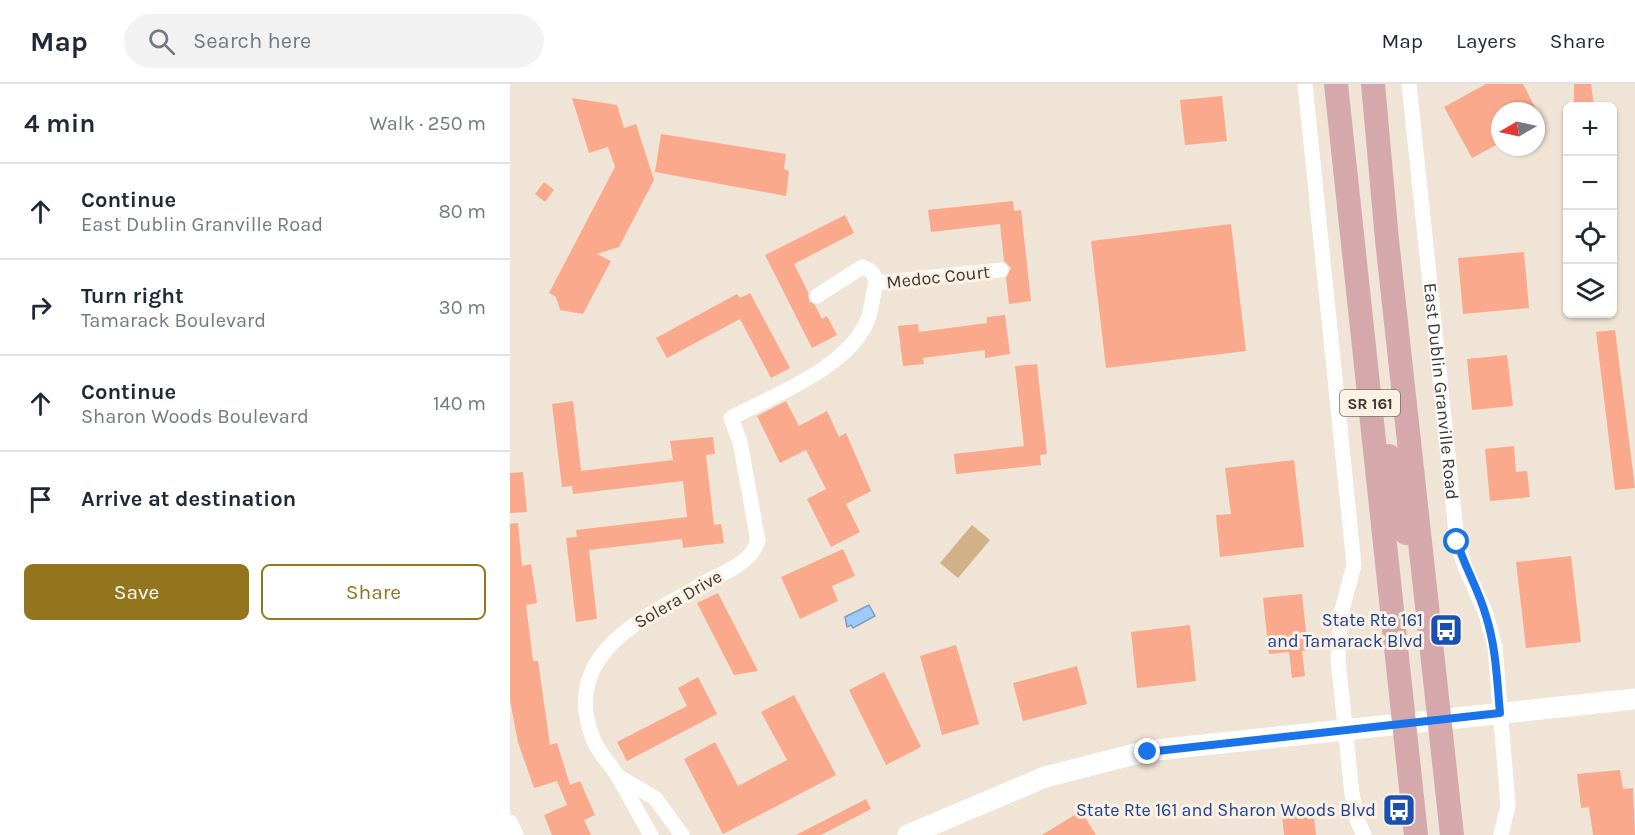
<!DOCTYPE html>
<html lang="en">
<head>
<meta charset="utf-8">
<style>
	:root { --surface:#fff; --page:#f2f2f3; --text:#1f2937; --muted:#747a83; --line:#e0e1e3; --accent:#92751c }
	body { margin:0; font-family:Karla,sans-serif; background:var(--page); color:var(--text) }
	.controls { position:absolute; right:18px; top:18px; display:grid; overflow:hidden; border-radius:9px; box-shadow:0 2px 4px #0004 }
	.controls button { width:54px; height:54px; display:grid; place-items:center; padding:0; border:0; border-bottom:2px solid var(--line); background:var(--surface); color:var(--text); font:30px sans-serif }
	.compass { position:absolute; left:981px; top:18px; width:54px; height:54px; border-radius:50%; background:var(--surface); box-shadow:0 2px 4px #0004; rotate:261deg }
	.stop { position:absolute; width:18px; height:18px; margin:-14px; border:4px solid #1a73e8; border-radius:50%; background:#fff }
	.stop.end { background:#1a73e8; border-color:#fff; box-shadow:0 2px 6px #0008 }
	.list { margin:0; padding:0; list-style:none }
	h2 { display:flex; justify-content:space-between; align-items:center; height:78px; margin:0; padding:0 24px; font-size:26px }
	h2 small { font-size:20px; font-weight:400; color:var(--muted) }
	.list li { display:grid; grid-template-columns:39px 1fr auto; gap:18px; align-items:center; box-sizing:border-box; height:96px; padding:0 24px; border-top:2px solid var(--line) }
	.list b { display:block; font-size:22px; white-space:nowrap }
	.list p { margin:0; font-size:20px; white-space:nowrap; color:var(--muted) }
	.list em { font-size:20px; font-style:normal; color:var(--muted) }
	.actions { display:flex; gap:12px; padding:18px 24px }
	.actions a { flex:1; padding:14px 0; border:2px solid var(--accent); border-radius:9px; text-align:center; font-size:21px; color:var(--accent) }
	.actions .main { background:var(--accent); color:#fff }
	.icon { flex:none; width:33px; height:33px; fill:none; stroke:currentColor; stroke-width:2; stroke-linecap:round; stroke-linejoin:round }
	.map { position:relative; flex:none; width:1125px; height:751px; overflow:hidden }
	header { display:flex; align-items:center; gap:36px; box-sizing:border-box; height:84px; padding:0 30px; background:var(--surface); border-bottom:2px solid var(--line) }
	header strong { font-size:28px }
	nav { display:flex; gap:33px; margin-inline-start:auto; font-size:21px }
	.search { width:420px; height:54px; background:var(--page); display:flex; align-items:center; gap:15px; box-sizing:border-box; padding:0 21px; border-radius:33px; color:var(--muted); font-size:22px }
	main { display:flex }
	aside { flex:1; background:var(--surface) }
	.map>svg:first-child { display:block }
	.green { fill:#d1b187 }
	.water { fill:#9dcafb; stroke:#809ebf; stroke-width:1.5 }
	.building { fill:#fba98c }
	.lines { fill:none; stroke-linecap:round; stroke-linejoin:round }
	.street { stroke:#fff; stroke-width:15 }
	.secondary { stroke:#fff; stroke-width:21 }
	.primary { stroke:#d5a8ac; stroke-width:24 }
	.route { stroke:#1a73e8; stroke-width:8 }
	.labels { text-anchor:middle; stroke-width:6; stroke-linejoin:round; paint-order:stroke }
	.shield { fill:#fcf1e3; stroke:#767068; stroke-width:1.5 }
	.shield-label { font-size:16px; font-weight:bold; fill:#3d3833 }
	.street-label { font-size:18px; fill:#3d3833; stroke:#fcf1e3 }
	.transit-label { font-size:18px; fill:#164399; stroke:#fcf1e3; text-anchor:end }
</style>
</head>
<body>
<header>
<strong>Map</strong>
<div class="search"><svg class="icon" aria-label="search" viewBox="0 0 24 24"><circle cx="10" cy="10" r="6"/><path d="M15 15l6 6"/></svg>Search here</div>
<nav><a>Map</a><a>Layers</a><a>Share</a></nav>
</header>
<main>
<aside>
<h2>4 min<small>Walk · 250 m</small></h2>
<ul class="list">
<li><svg class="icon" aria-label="ahead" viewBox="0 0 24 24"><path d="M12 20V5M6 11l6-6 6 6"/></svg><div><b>Continue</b><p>East Dublin Granville Road</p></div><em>80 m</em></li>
<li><svg class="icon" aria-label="right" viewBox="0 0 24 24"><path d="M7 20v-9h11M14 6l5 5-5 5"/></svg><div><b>Turn right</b><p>Tamarack Boulevard</p></div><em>30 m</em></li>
<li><svg class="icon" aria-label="ahead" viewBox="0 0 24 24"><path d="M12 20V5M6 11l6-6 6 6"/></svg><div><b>Continue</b><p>Sharon Woods Boulevard</p></div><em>140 m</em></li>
<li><svg class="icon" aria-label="arrive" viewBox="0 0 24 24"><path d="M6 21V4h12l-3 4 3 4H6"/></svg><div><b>Arrive at destination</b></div></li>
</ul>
<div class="actions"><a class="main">Save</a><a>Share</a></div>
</aside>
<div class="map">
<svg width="1125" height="751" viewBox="0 0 1125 751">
	<rect width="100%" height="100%" fill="#efe4d5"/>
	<!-- green -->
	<path class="green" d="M 462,441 L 480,456 L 448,494 L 430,479 Z"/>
	<!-- water -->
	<path class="water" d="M 359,521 L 365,532 L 343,544 L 341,541 L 337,543 L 335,533 Z"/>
	<!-- building -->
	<path class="building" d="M 976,0 L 1013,0 L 1027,27 L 990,27 L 990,59 L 962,74 L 934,23 Z
		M 1064,0 L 1081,0 L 1084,22 L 1064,22 Z
		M 712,12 L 717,57 L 675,61 L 670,16 Z
		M 62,14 L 107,21 L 114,44 L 126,40 L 144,96 L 109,163 L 87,170 L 101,177 L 73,230 L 50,226 L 46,213 L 39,209 L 105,83 L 98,63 L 79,69 Z
		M 151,50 L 276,70 L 274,85 L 279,87 L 276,112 L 145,88 Z
		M 34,98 L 44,106 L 35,118 L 25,110 Z
		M 503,117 L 504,127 L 511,126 L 521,217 L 499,220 L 496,194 L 501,184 L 494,177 L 490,140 L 421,148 L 418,126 Z
		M 335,131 L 344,149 L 284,180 L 298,208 L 299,217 L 305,221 L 312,235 L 317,232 L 327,251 L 302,264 L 255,171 Z
		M 721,140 L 736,267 L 596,284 L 581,157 Z
		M 1014,168 L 1019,224 L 953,230 L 948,174 Z
		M 240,209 L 280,284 L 261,294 L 230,235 L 157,274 L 146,254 L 227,210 L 230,214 Z
		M 495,231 L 500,270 L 475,274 L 475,266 L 413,274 L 414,280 L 393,282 L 388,242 L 408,240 L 409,248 L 477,239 L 477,233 Z
		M 1105,246 L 1125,404 L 1105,406 L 1086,248 Z
		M 997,271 L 1003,322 L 962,326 L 957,275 Z
		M 527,280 L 537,370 L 530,371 L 531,381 L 446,390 L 444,370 L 514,362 L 505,282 Z
		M 63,317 L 71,387 L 163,376 L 160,357 L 203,353 L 205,370 L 196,371 L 204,441 L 211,440 L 214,459 L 173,464 L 172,455 L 79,466 L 87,535 L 66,538 L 56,454 L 67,453 L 66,446 L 177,433 L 173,397 L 63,410 L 62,402 L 52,403 L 42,320 Z
		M 276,317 L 289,342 L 317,327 L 329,353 L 336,349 L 361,407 L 336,420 L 350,448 L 321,463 L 297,415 L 316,405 L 296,366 L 270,379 L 247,332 Z
		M 1004,362 L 1006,388 L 1017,387 L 1020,413 L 980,417 L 975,365 Z
		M 784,376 L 794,463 L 710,473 L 706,431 L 721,430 L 715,384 Z
		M 13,388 L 17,428 L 0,429 L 0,389 Z
		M 8,439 L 12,482 L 21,480 L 27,519 L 16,521 L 23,577 L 28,577 L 40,661 L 47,659 L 60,701 L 70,697 L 85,731 L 74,736 L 81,751 L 42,751 L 34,731 L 57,721 L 47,697 L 24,704 L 8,658 L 0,616 L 0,440 Z
		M 333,465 L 345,492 L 322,502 L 328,517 L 290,535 L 271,493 Z
		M 1061,472 L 1071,558 L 1016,564 L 1006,478 Z
		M 208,509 L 215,523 L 248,587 L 224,591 L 187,519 Z
		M 792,510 L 798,566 L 792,567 L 795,592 L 782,594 L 779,568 L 759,570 L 753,514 Z
		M 680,541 L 686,597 L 627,604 L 621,548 Z
		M 446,561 L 469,640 L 432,651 L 410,572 Z
		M 567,582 L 577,620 L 513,637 L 503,599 Z
		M 374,588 L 411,663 L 376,681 L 339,606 Z
		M 188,593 L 207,630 L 117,677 L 107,658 L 177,622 L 168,604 Z
		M 284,611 L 326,691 L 213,750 L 174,675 L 205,658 L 228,702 L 277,676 L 251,628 Z
		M 1110,686 L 1113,705 L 1123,704 L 1125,751 L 1083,751 L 1079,723 L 1071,724 L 1067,690 Z
		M 356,715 L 361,725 L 311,751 L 286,751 Z
		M 803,726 L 806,751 L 774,751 L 772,730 Z
		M 571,727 L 586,751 L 532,751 Z"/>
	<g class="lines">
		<!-- street -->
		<g class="street">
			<path d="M 795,0 L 844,481 L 831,530 L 828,575 L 842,710 L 847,736 L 854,751"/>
			<path id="s1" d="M 899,0 L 947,458 L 955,483 L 976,530 L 985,563 L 998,721 L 991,751"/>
			<path d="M 366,199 L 491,186"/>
			<path d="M 109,693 L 145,714 L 172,751"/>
			<path d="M 0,738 L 6,751"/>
			<path d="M 141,751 C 129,731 119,711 107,691 C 100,680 89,669 84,657 C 47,568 138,532 200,496 C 219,486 241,478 248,457 L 230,358 L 221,334 C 264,311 340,283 358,235 C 361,227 362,217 364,208 C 367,195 366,187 352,183 L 307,212"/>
		</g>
		<!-- secondary -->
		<path class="secondary" d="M 398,751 L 535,693 L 637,667 L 1125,615"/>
		<!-- primary -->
		<path class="primary" d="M 826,0 L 906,751
			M 863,0 L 877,156 L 942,751
			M 879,372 L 896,449"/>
	</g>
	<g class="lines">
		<!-- route -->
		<path class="route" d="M 638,668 L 990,629 C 987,596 986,563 976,532 C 969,506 955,484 947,458"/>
	</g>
	<!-- icons -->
	<defs>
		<g id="bus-square" transform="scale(1.725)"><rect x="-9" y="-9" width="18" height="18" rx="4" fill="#1a4fb4" stroke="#fcf1e3"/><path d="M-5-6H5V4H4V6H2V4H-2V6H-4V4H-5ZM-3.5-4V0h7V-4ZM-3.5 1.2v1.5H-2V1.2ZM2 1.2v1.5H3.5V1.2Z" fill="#fff"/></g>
	</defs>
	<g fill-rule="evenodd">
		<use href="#bus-square" x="936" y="546"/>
		<use href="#bus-square" x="889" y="726"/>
	</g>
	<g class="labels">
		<!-- shield labels -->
		<rect class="shield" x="830" y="306" width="60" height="26" rx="4.5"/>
		<g class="shield-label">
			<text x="860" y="325">SR 161</text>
		</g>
		<!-- street labels -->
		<g class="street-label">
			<text transform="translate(428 193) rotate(-6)" y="6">Medoc Court</text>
			<text dy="6" stroke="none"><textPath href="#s1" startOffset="309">East Dublin Granville Road</textPath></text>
			<text transform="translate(168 515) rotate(-30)" y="6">Solera Drive</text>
		</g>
		<!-- transit labels -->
		<g class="transit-label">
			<text x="913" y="542">State Rte 161<tspan x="913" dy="21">and Tamarack Blvd</tspan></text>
			<text x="866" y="732">State Rte 161 and Sharon Woods Blvd</text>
		</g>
	</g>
</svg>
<div class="controls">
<button>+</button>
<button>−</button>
<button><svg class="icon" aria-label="locate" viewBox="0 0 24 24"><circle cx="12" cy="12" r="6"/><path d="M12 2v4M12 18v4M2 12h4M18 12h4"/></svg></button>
<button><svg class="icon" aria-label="layers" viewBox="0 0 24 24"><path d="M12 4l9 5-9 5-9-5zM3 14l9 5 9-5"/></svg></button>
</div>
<svg class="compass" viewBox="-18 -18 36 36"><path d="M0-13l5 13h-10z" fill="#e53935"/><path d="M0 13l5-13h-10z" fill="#747a83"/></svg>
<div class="stop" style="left:947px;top:458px"></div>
<div class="stop end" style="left:638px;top:668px"></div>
</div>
</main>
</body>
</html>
